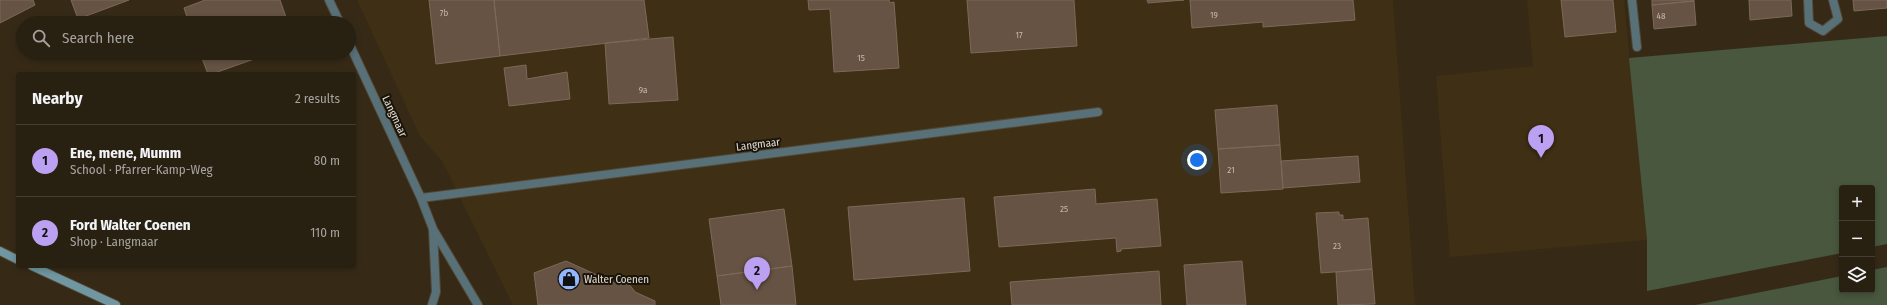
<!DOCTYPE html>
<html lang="en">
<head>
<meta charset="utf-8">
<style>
	:root { --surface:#282011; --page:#342d1f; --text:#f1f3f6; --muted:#a5a39f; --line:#443e31; --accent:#bca0f2 }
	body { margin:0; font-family:"Fira Sans Condensed",sans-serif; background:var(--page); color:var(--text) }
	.controls { position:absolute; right:12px; bottom:12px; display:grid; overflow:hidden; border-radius:4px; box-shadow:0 2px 6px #0003 }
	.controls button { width:36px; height:36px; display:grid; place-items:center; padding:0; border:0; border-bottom:1px solid var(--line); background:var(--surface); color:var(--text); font:20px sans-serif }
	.you { position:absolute; left:1197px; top:160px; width:14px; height:14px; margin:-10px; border:3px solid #fff; border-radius:50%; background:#1a73e8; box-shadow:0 0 0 6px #1a73e833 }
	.badge { display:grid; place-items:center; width:26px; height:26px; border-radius:50%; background:var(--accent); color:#111; font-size:13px; font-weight:700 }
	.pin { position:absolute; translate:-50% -33px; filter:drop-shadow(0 1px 2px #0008) }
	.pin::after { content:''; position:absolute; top:21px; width:14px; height:12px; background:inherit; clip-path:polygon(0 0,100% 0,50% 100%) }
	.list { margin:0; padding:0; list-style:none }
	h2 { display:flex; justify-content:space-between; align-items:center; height:52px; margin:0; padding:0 16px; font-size:17px }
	h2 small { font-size:13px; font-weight:400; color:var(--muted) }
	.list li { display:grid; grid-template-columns:26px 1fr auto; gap:12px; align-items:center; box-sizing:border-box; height:72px; padding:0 16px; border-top:1px solid var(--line) }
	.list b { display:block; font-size:15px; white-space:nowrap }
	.list p { margin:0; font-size:13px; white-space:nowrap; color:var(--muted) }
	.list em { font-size:13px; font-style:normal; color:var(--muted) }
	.icon { flex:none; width:22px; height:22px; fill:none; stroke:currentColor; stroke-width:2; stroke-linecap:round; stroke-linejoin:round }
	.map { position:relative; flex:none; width:1887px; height:305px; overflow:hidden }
	.search { position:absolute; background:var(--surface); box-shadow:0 2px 6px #0003; left:16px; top:16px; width:340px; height:44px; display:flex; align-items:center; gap:10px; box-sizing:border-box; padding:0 14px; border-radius:22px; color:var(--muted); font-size:15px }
	.panel { position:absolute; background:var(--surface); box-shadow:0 2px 6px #0003; left:16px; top:72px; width:340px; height:196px; border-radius:4px }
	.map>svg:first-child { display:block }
	.built { fill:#3e2f15 }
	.green { fill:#48573e }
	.building { fill:#665343; stroke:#7c6958 }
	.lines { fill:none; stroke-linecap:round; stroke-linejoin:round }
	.minor-casing { stroke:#524634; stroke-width:10 }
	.secondary-casing { stroke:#524634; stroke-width:10 }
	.minor { stroke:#587077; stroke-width:8 }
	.secondary { stroke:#6f96a1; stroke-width:8 }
	.labels { text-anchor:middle; stroke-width:4; stroke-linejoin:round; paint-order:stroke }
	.number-label { font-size:9px; fill:#c4b9ac }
	.street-label { font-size:11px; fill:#e3dbcf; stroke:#19140b }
	.poi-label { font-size:11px; fill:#e3dbcf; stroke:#19140b; text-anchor:start }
</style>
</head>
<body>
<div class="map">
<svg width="1887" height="305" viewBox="0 0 1887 305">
	<rect width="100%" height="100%" fill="#362a17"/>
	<!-- built -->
	<path class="built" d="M 357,0 L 1393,0 L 1415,305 L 513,305 L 442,161 L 420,136 Z
		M 1527,0 L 1624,0 L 1647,240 L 1450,257 L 1436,76 L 1533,66 Z"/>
	<!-- green -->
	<path class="green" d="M 1887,36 L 1887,244 L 1872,247 L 1872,188 L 1842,188 L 1842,253 L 1647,291 L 1647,240 L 1629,58 Z
		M 1887,267 L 1887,305 L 1695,305 L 1842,276 L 1842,290 L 1872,290 L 1872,270 Z"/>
	<!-- building -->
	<path class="building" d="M 0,0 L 33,0 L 35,5 L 0,23 Z
		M 71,0 L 129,0 L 78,19 Z
		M 205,0 L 280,0 L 288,23 L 189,23 L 184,8 Z
		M 429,0 L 494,0 L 500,56 L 436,64 Z
		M 494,0 L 644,0 L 649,38 L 500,56 Z
		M 808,0 L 889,0 L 890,3 L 894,2 L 899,68 L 834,72 L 830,9 L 809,10 Z
		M 967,0 L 1074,0 L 1077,46 L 971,53 Z
		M 1147,0 L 1184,0 L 1148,3 Z
		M 1190,0 L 1353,0 L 1355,20 L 1263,27 L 1263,22 L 1192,28 Z
		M 1561,0 L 1613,0 L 1616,32 L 1565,37 Z
		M 1652,0 L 1694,0 L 1694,1 L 1652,5 Z
		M 1749,0 L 1791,0 L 1792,16 L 1750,20 Z
		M 1853,0 L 1887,0 L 1887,8 L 1854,11 Z
		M 1694,1 L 1696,25 L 1654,29 L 1652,5 Z
		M 673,37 L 678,100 L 609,104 L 605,43 Z
		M 200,53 L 271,53 L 212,74 L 208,74 Z
		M 526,65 L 527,79 L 567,72 L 570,99 L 509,106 L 504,68 Z
		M 1277,105 L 1280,145 L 1218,149 L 1215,110 Z
		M 1280,145 L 1283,189 L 1221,193 L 1218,149 Z
		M 1358,156 L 1360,182 L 1283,188 L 1281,161 Z
		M 1095,189 L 1096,204 L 1157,199 L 1161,246 L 1121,249 L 1121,251 L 1117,252 L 1116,238 L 999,247 L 994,197 Z
		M 964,198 L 970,271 L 854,280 L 848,207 Z
		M 784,209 L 792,266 L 717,276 L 709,219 Z
		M 1339,212 L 1339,215 L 1343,215 L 1343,220 L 1368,218 L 1372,269 L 1321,273 L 1316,213 Z
		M 566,261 L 617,284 L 629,284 L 635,292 L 655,301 L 655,305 L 538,305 L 534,273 Z
		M 1242,261 L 1246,305 L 1187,305 L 1184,265 Z
		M 792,266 L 796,305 L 721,305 L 717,276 Z
		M 1372,269 L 1375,304 L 1338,305 L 1336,272 Z
		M 1159,271 L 1161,305 L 1012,305 L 1010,282 Z"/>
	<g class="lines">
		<!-- minor casing -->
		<g class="minor-casing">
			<path id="minor" d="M 329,0 L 340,23
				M 1632,0 L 1637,47
				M 1808,0 L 1809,23 L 1823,31 L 1838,19 L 1833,0
				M 349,43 L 421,198 L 433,229 L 478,305
				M 421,198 L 1098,112
				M 432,305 L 436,292 L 433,230"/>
		</g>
		<!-- secondary casing -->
		<g class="secondary-casing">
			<path id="secondary" d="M 0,251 L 18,260
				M 32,266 L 116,305"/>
		</g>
		<!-- minor -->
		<use href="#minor" class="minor"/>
		<!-- secondary -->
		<use href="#secondary" class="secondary"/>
	</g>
	<!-- icons -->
	<defs>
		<g id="shop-disc" transform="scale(1.15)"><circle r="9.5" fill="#92b7fd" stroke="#19140b"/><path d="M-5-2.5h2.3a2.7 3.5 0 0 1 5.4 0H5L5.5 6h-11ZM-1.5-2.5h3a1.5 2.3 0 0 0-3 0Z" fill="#111"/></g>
	</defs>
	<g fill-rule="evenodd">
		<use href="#shop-disc" x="569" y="279"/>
	</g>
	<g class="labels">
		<!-- number labels -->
		<g class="number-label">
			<text x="444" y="16">7b</text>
			<text x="1214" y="18">19</text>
			<text x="1661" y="19">48</text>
			<text x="1019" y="38">17</text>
			<text x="861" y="61">15</text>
			<text x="643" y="93">9a</text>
			<text x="1231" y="173">21</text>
			<text x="1064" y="212">25</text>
			<text x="1337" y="249">23</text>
		</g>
		<!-- street labels -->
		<g class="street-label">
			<text transform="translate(395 116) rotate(65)" y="4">Langmaar</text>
			<text transform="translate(758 144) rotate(-7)" y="4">Langmaar</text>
		</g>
		<!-- poi labels -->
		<g class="poi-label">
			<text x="584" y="283">Walter Coenen</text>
		</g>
	</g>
</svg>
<div class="controls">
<button>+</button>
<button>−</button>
<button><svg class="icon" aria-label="layers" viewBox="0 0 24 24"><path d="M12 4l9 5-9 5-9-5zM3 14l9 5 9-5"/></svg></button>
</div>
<div class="you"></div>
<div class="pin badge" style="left:1541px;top:158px">1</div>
<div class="pin badge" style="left:757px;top:290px">2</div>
<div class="search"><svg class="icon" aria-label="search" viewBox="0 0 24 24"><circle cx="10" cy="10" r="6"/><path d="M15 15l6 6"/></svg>Search here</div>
<section class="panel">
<h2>Nearby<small>2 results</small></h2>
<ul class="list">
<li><span class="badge">1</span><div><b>Ene, mene, Mumm</b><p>School · Pfarrer-Kamp-Weg</p></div><em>80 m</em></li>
<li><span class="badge">2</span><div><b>Ford Walter Coenen</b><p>Shop · Langmaar</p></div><em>110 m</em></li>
</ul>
</section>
</div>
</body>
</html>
